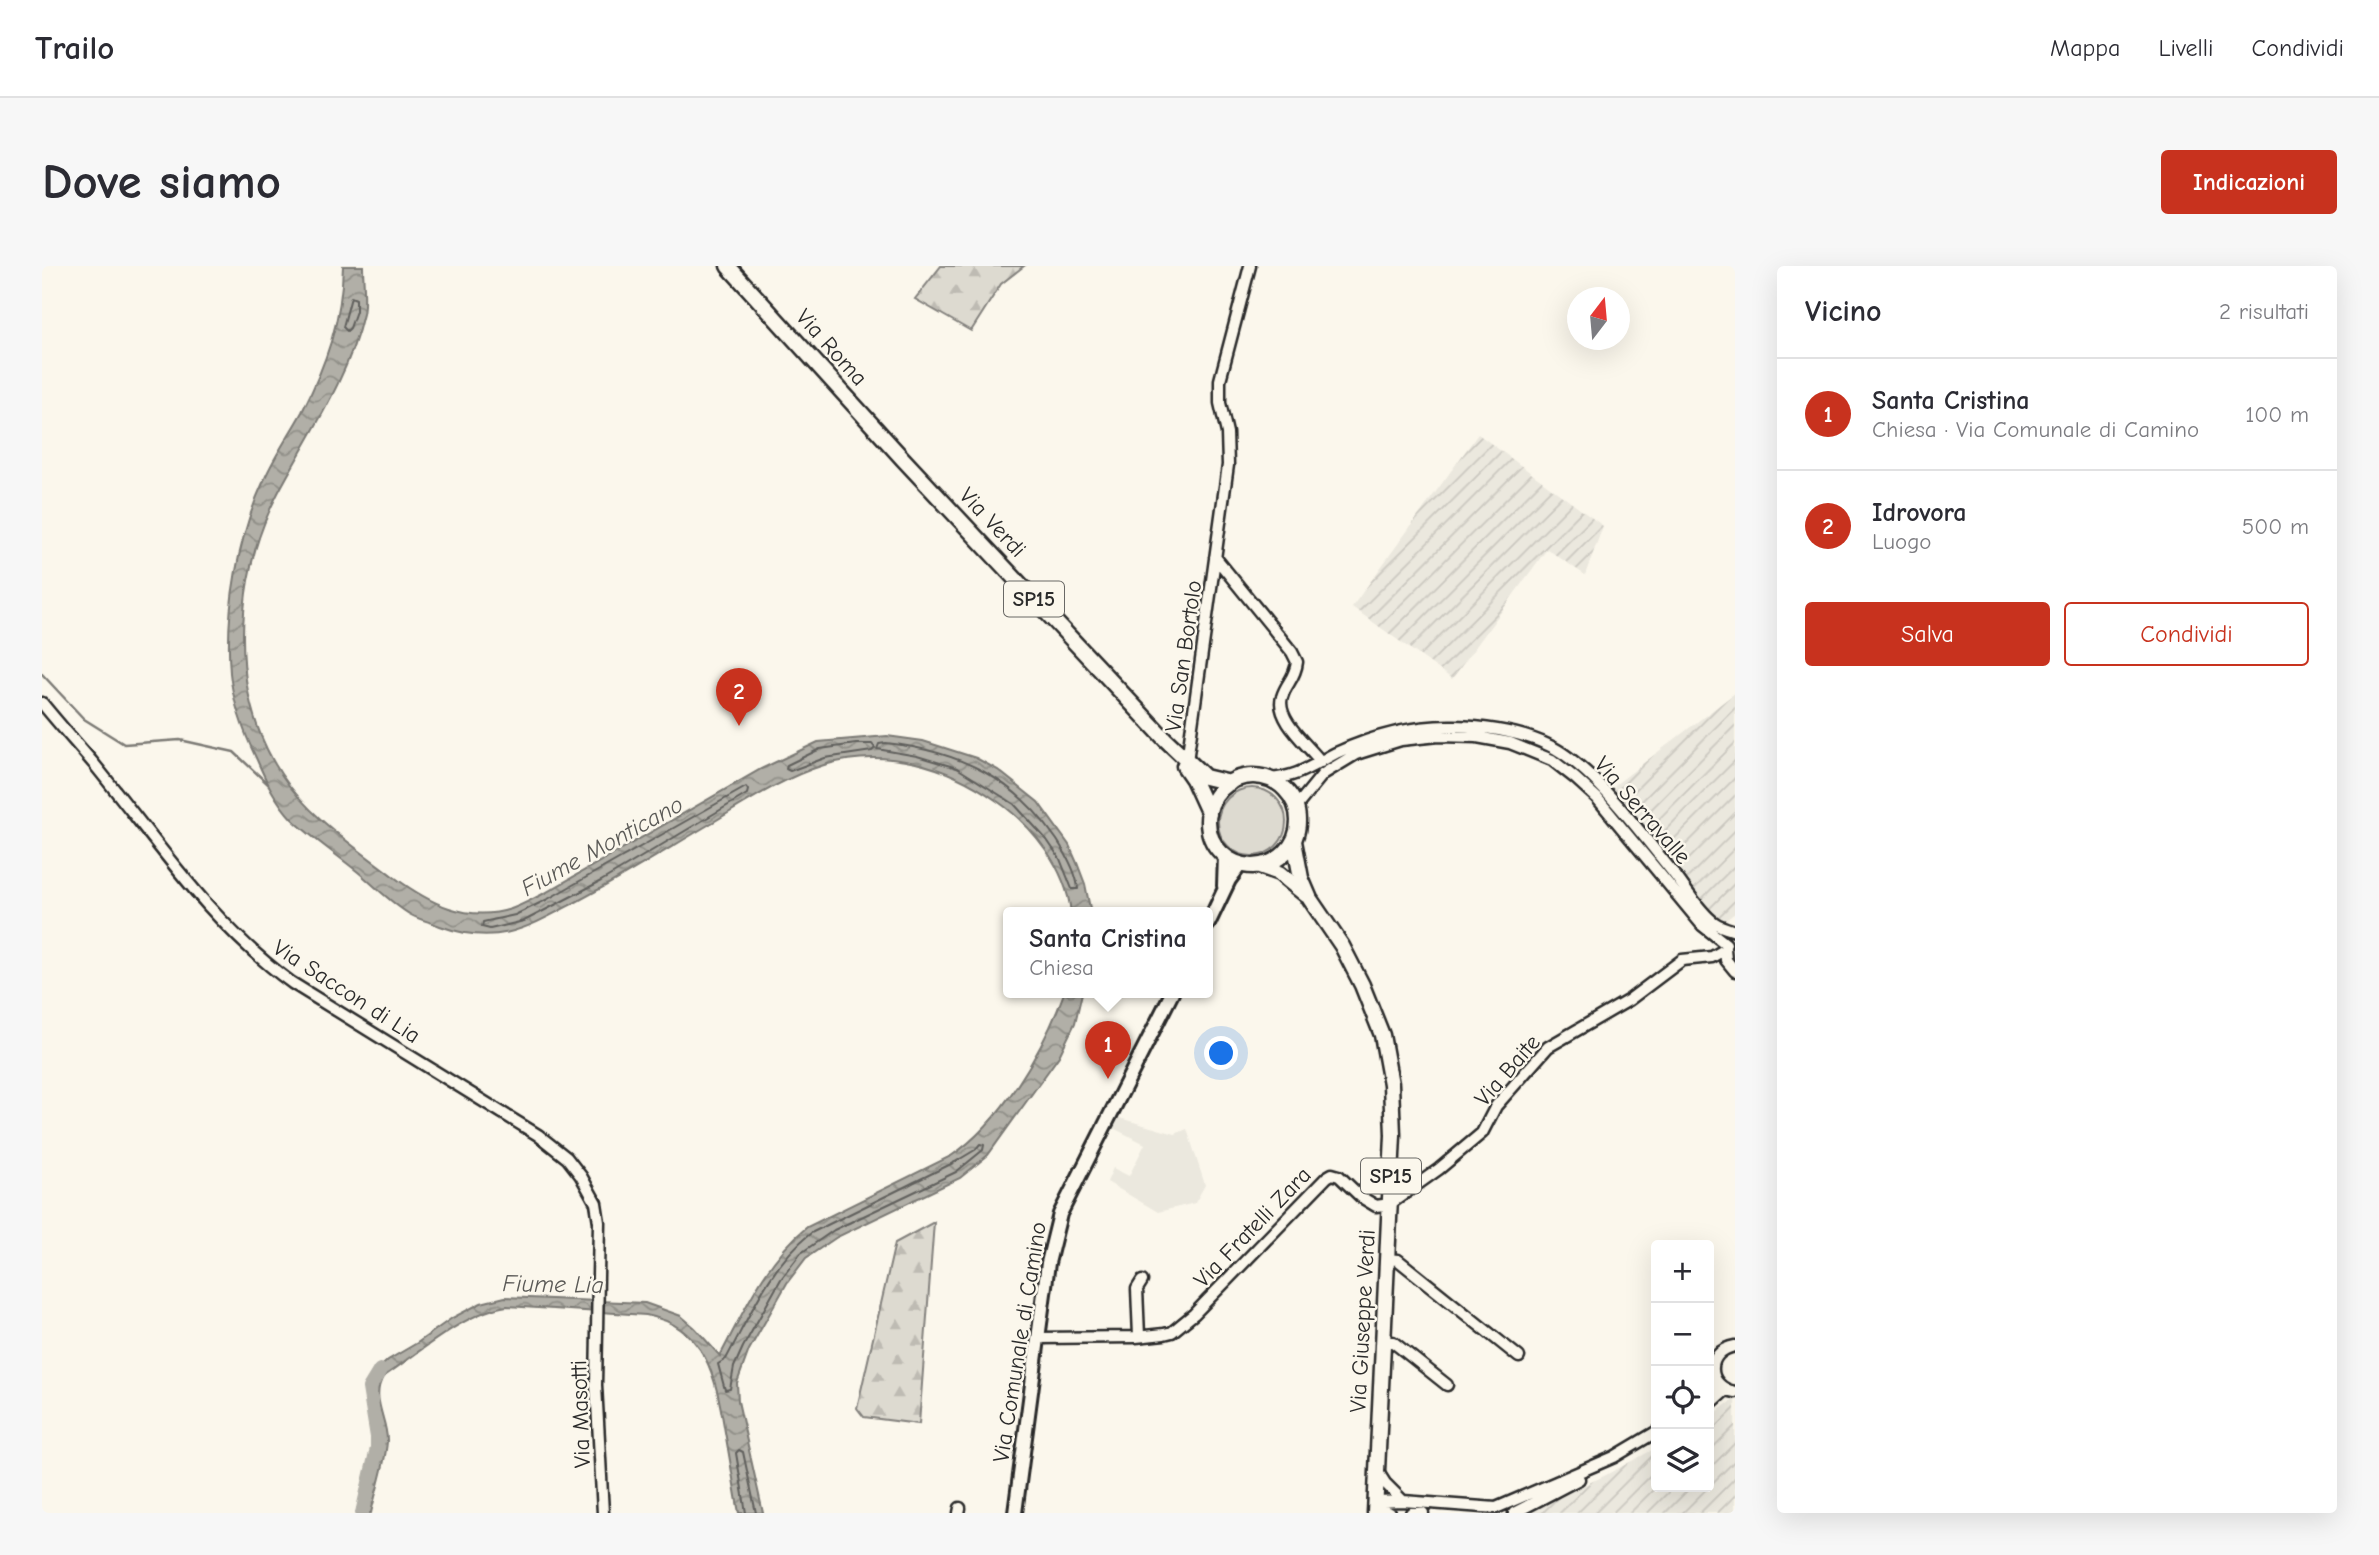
<!DOCTYPE html>
<html lang="it">
<head>
<meta charset="utf-8">
<style>
	:root { --surface:#fff; --page:#f7f7f7; --text:#2b2b33; --muted:#7c7c81; --line:#e1e1e2; --accent:#c8321e }
	body { margin:0; font-family:"Comic Neue",sans-serif; background:var(--page); color:var(--text) }
	.controls { position:absolute; right:21px; bottom:21px; display:grid; overflow:hidden; border-radius:7px; box-shadow:0 7px 28px #0002 }
	.controls button { width:63px; height:63px; display:grid; place-items:center; padding:0; border:0; border-bottom:2px solid var(--line); background:var(--surface); color:var(--text); font:35px sans-serif }
	.compass { position:absolute; left:1525px; top:21px; width:63px; height:63px; border-radius:50%; background:var(--surface); box-shadow:0 7px 28px #0002; rotate:16deg }
	.you { position:absolute; left:1180px; top:788px; width:24px; height:24px; margin:-18px; border:5px solid #fff; border-radius:50%; background:#1a73e8; box-shadow:0 0 0 10px #1a73e833 }
	.badge { display:grid; place-items:center; width:46px; height:46px; border-radius:50%; background:var(--accent); color:#fff; font-size:23px; font-weight:700 }
	.pin { position:absolute; translate:-50% -58px; filter:drop-shadow(0 2px 4px #0008) }
	.pin::after { content:''; position:absolute; top:37px; width:24px; height:21px; background:inherit; clip-path:polygon(0 0,100% 0,50% 100%) }
	.popup { position:absolute; left:961px; top:641px; width:210px; height:91px; box-sizing:border-box; display:grid; place-content:center; border-radius:7px; background:var(--surface); filter:drop-shadow(0 2px 5px #0005); font-size:23px; white-space:nowrap; color:var(--muted) }
	.popup b { font-size:26px; color:var(--text) }
	.popup::after { content:''; position:absolute; left:50%; top:100%; margin-left:-14px; border:14px solid transparent; border-top-color:var(--surface) }
	.list { margin:0; padding:0; list-style:none }
	h2 { display:flex; justify-content:space-between; align-items:center; height:91px; margin:0; padding:0 28px; font-size:30px }
	h2 small { font-size:23px; font-weight:400; color:var(--muted) }
	.list li { display:grid; grid-template-columns:46px 1fr auto; gap:21px; align-items:center; box-sizing:border-box; height:112px; padding:0 28px; border-top:2px solid var(--line) }
	.list b { display:block; font-size:26px; white-space:nowrap }
	.list p { margin:0; font-size:23px; white-space:nowrap; color:var(--muted) }
	.list em { font-size:23px; font-style:normal; color:var(--muted) }
	.actions { display:flex; gap:14px; padding:21px 28px }
	.actions a { flex:1; padding:16px 0; border:2px solid var(--accent); border-radius:7px; text-align:center; font-size:24px; color:var(--accent) }
	.actions .main { background:var(--accent); color:#fff }
	.icon { flex:none; width:38px; height:38px; fill:none; stroke:currentColor; stroke-width:2; stroke-linecap:round; stroke-linejoin:round }
	.map { position:relative; flex:none; width:1693px; height:1247px; overflow:hidden; border-radius:7px }
	header { display:flex; align-items:center; gap:42px; box-sizing:border-box; height:98px; padding:0 35px; background:var(--surface); border-bottom:2px solid var(--line) }
	header strong { font-size:33px }
	nav { display:flex; gap:38px; margin-inline-start:auto; font-size:24px }
	.intro { display:flex; align-items:center; justify-content:space-between; box-sizing:border-box; height:168px; padding:0 42px }
	h1 { margin:0; font-size:49px }
	.button { padding:18px 32px; border-radius:7px; background:var(--accent); color:#fff; font-size:24px; font-weight:700 }
	main { display:flex; gap:42px; padding:0 42px }
	aside { flex:1; background:var(--surface); border-radius:7px; box-shadow:0 7px 28px #0002 }
	.map>svg:first-child { display:block }
	.built { fill:#ebe8de }
	.industrial { fill:url(#industrial-furrows) }
	.grass { fill:#dddad0; stroke:#84827e; stroke-width:2 }
	.forest { fill:url(#forest-firs); stroke:#84827e; stroke-width:2 }
	.water { fill:url(#water-waves); stroke:#7b7a75; stroke-width:2 }
	.lines { fill:none; stroke-linecap:round; stroke-linejoin:round }
	.shore { stroke:#61605d; stroke-width:2 }
	.stream { stroke:#7b7a75; stroke-width:2.5 }
	.river { stroke:#b1afa7; stroke-width:14 }
	.minor-casing { stroke:#2b2b2b; stroke-width:15 }
	.tertiary-casing { stroke:#2b2b2b; stroke-width:18 }
	.primary-casing { stroke:#2b2b2b; stroke-width:19 }
	.minor { stroke:#fbf7ec; stroke-width:10 }
	.tertiary { stroke:#fbf7ec; stroke-width:12 }
	.primary { stroke:#fbf7ec; stroke-width:14 }
	.labels { text-anchor:middle; stroke-width:5; stroke-linejoin:round; paint-order:stroke }
	.shield { fill:#fbf7ec; stroke:#696865; stroke-width:2 }
	.shield-label { font-size:21px; font-weight:bold; fill:#2b2b2b }
	.street-label { font-size:23px; fill:#2b2b2b; stroke:#fbf7ec }
	.water-label { font-size:24px; font-style:italic; fill:#5a5956; stroke:#fbf7ec }
</style>
</head>
<body>
<header>
<strong>Trailo</strong>
<nav><a>Mappa</a><a>Livelli</a><a>Condividi</a></nav>
</header>
<div class="intro"><h1>Dove siamo</h1><a class="button">Indicazioni</a></div>
<main>
<div class="map">
<svg width="1693" height="1247" viewBox="0 0 1693 1247">
	<defs>
		<pattern id="industrial-furrows" width="10" height="10" patternUnits="userSpaceOnUse" patternTransform="scale(1.75)"><rect width="10" height="10" fill="#ebe8de"/><path d="M-1 1l2-2M0 10L10 0M9 11l2-2" fill="none" stroke="#cac7bf"/></pattern>
		<pattern id="forest-firs" width="22" height="20" patternUnits="userSpaceOnUse" patternTransform="scale(1.75)"><rect width="22" height="20" fill="#dddad0"/><path d="M5 1l3.5 6h-7zM16 11l3.5 6h-7z" fill="#bebbb3"/></pattern>
		<pattern id="water-waves" width="16" height="10" patternUnits="userSpaceOnUse" patternTransform="scale(1.75)"><rect width="16" height="10" fill="#b1afa7"/><path d="M0 5q4-4 8 0t8 0" fill="none" stroke="#908f88"/></pattern>
	</defs>
	<rect width="100%" height="100%" fill="#fbf7ec"/>
	<filter id="ink" filterUnits="userSpaceOnUse"><feTurbulence type="fractalNoise" baseFrequency=".0143" numOctaves="2"/><feDisplacementMap in="SourceGraphic" scale="14" xChannelSelector="R" yChannelSelector="G"/><feConvolveMatrix kernelMatrix="1 2 1 2 8 2 1 2 1" color-interpolation-filters="sRGB"/></filter>
	<g filter="url(#ink)">
		<!-- built -->
		<path class="built" d="M 1074,851 L 1133,868 L 1145,863 L 1163,919 L 1153,937 L 1116,946 L 1065,916 L 1071,902 L 1087,910 L 1103,878 L 1069,861 Z"/>
		<!-- industrial -->
		<path class="industrial" d="M 1436,168 L 1561,260 L 1543,309 L 1505,283 L 1410,413 L 1310,341 Z
			M 1693,427 L 1693,647 L 1681,656 L 1676,654 L 1571,530 L 1571,526 L 1573,519 Z
			M 1693,1132 L 1693,1247 L 1482,1247 L 1562,1210 L 1614,1182 L 1614,1221 L 1667,1221 L 1667,1152 Z"/>
		<!-- grass -->
		<path class="grass" d="M1176 556a34 34 0 1 1 68 0a34 34 0 1 1-68 0Z"/>
		<!-- forest -->
		<path class="forest" d="M 899,0 L 982,0 L 959,18 L 929,65 L 873,33 Z
			M 892,956 L 877,1158 L 822,1151 L 815,1142 L 853,977 Z"/>
		<!-- water -->
		<path class="water" d="M 301,0 L 321,0 C 321,15 324,33 321,48 C 306,114 266,170 235,229 C 192,313 186,427 239,508 C 266,550 313,581 352,611 C 387,637 425,657 469,643 C 481,639 492,632 503,627 L 719,503 L 776,476 L 845,470 L 881,475 L 934,492 L 956,504 L 996,536 L 1027,579 L 1035,597 L 1043,618 L 1049,647 L 1029,647 C 1024,602 991,560 955,535 C 905,499 843,481 782,499 C 743,511 708,534 673,555 C 627,582 582,611 534,636 C 485,662 455,681 398,660 C 389,656 378,654 369,649 C 350,638 333,620 316,606 C 294,588 270,572 250,553 C 234,536 224,515 215,494 C 202,467 191,437 188,407 C 183,345 196,269 223,212 C 233,189 248,168 260,146 C 284,98 300,54 301,0 Z
			M 1022,727 L 1040,727 L 1033,757 L 1017,790 L 946,889 L 918,912 L 795,971 L 764,992 L 745,1017 L 707,1084 L 695,1117 L 696,1135 L 721,1247 L 697,1247 C 692,1220 688,1193 683,1166 C 674,1114 666,1061 604,1049 L 465,1040 C 423,1046 377,1087 341,1111 C 328,1133 346,1153 345,1176 C 343,1199 334,1224 329,1247 L 321,1247 C 328,1221 339,1192 337,1165 C 335,1146 326,1130 329,1110 L 346,1094 L 375,1077 L 410,1052 L 439,1037 L 463,1031 L 603,1037 L 639,1050 L 653,1062 L 678,1090 C 702,1045 724,994 765,961 L 909,890 C 959,857 1002,783 1022,727 Z"/>
		<g class="lines">
			<!-- shore -->
			<path class="shore" d="M 309,31 L 314,33 L 314,45 L 308,62 L 305,65 L 301,61 Z
				M 844,477 C 917,485 973,512 1015,574 C 1024,588 1035,607 1036,623 L 1030,623 L 1018,593 L 1005,574 L 972,538 L 915,502 L 875,490 L 835,483 L 837,478 Z
				M 814,478 L 830,478 L 833,482 L 830,485 L 783,492 L 748,505 L 744,503 L 745,499 L 778,483 Z
				M 704,521 L 706,524 L 705,528 L 559,615 L 482,655 L 448,663 L 440,661 L 441,656 L 473,649 L 506,633 Z
				M 938,878 L 942,879 L 941,884 L 914,906 L 792,964 L 759,987 L 739,1013 L 701,1081 L 692,1101 L 688,1123 L 683,1124 L 676,1098 L 684,1093 C 708,1049 729,998 769,967 L 913,896 L 933,884 Z
				M 704,1247 L 694,1187 L 697,1184 L 701,1186 L 714,1247"/>
			<!-- stream -->
			<path class="stream" d="M 0,408 L 42,453 L 82,478 L 138,474 L 192,486 L 226,518"/>
			<!-- river -->
			<path class="river" d="M 320,1247 L 335,1182 L 335,1171 L 327,1122 L 338,1104"/>
			<!-- minor casing -->
			<g class="minor-casing">
				<path id="minor" d="M 1173,291 L 1250,386 L 1255,396 C 1253,413 1244,417 1240,431 C 1233,453 1267,480 1279,496
					M 0,437 C 17,458 35,478 52,498 C 115,575 169,658 250,717 L 496,869 L 525,892 L 539,910 L 554,937 L 557,956 L 554,1119 L 561,1247
					M 1145,495 L 1186,199 L 1185,167 L 1178,137 L 1178,114 L 1208,0
					M 1225,513 C 1255,512 1269,500 1294,487 C 1331,470 1372,459 1413,460 C 1445,461 1477,465 1506,479 C 1549,498 1602,571 1632,608 C 1643,622 1659,648 1673,657 C 1679,661 1687,663 1693,665
					M 1254,541 L 1281,508 L 1314,488 L 1359,474 L 1396,470 L 1435,471 L 1468,477 L 1510,494 L 1533,512 L 1555,532 L 1660,659 L 1684,678
					M 1683,682 L 1684,694 L 1693,705
					M 1345,993 L 1356,994 L 1477,1091
					M 1097,1070 L 1095,1023 L 1100,1015
					M 996,1072 L 1094,1071 L 1122,1068 L 1130,1066 L 1152,1048 L 1285,911 L 1290,908 L 1297,910 L 1319,931 L 1334,940 L 1348,938 L 1397,903 L 1440,867 L 1454,840 L 1506,781 L 1587,734 L 1640,694 L 1670,691 L 1682,684
					M 1341,1076 L 1351,1076 L 1405,1119
					M 1693,1080 C 1663,1085 1664,1121 1693,1126
					M 1667,1130 L 1676,1118
					M 1667,1139 L 1684,1124
					M 1336,1206 L 1343,1217 L 1361,1235
					M 1334,1236 L 1361,1235 L 1454,1242 L 1572,1191 L 1614,1166
					M 1333,1242 L 1348,1247
					M 917,1247 L 918,1242
					M 1369,1247 L 1381,1247
					M 1472,1247 L 1537,1213"/>
			</g>
			<!-- tertiary casing -->
			<g class="tertiary-casing">
				<path id="tertiary" d="M 1182,620 L 1183,590
					M 1166,658 L 1187,614 L 1199,598
					M 973,1247 L 1006,997 L 1018,948 L 1130,727"/>
			</g>
			<!-- primary casing -->
			<g class="primary-casing">
				<path id="primary" d="M 686,0 L 861,193 L 1123,473 L 1163,511 L 1188,517
					M 1142,500 L 1151,513 L 1167,548
					M1166 555a45 45 0 1 1 90 0a45 45 0 1 1-90 0Z
					M 1252,575 L 1259,612 L 1268,633 L 1300,680 L 1320,719 L 1340,769 L 1349,818 L 1351,869 L 1333,1247
					M 1217,600 L 1237,607 L 1264,629"/>
			</g>
			<!-- minor -->
			<use href="#minor" class="minor"/>
			<!-- tertiary -->
			<use href="#tertiary" class="tertiary"/>
			<!-- primary -->
			<use href="#primary" class="primary"/>
		</g>
	</g>
	<g class="labels">
		<!-- shield labels -->
		<g class="shield">
			<rect x="962" y="315.5" width="60" height="35" rx="5"/>
			<rect x="1319" y="892.5" width="60" height="35" rx="5"/>
		</g>
		<g class="shield-label">
			<text x="992" y="340">SP15</text>
			<text x="1349" y="917">SP15</text>
		</g>
		<!-- street labels -->
		<g class="street-label">
			<text transform="translate(790 81) rotate(48)" y="8">Via Roma</text>
			<text transform="translate(951 256) rotate(47)" y="8">Via Verdi</text>
			<text transform="translate(1141 390) rotate(-82)" y="8">Via San Bortolo</text>
			<text transform="translate(1601 544) rotate(49)" y="8">Via Serravalle</text>
			<text transform="translate(305 725) rotate(33)" y="8">Via Saccon di Lia</text>
			<text transform="translate(1465 804) rotate(-49)" y="8">Via Baite</text>
			<text transform="translate(1210 961) rotate(-46)" y="8">Via Fratelli Zara</text>
			<text transform="translate(1320 1055) rotate(-87)" y="8">Via Giuseppe Verdi</text>
			<text transform="translate(977 1076) rotate(-81)" y="8">Via Comunale di Camino</text>
			<text transform="translate(538 1148) rotate(-92)" y="8">Via Masotti</text>
		</g>
		<!-- water labels -->
		<g class="water-label">
			<text transform="translate(560 580) rotate(-29)" y="8">Fiume Monticano</text>
			<text transform="translate(511 1018) rotate(1)" y="8">Fiume Lia</text>
		</g>
	</g>
</svg>
<div class="controls">
<button>+</button>
<button>−</button>
<button><svg class="icon" aria-label="locate" viewBox="0 0 24 24"><circle cx="12" cy="12" r="6"/><path d="M12 2v4M12 18v4M2 12h4M18 12h4"/></svg></button>
<button><svg class="icon" aria-label="layers" viewBox="0 0 24 24"><path d="M12 4l9 5-9 5-9-5zM3 14l9 5 9-5"/></svg></button>
</div>
<svg class="compass" viewBox="-18 -18 36 36"><path d="M0-13l5 13h-10z" fill="#e53935"/><path d="M0 13l5-13h-10z" fill="#7c7c81"/></svg>
<div class="you"></div>
<div class="pin badge" style="left:1066px;top:813px">1</div>
<div class="popup"><b>Santa Cristina</b>Chiesa</div>
<div class="pin badge" style="left:697px;top:460px">2</div>
</div>
<aside>
<h2>Vicino<small>2 risultati</small></h2>
<ul class="list">
<li><span class="badge">1</span><div><b>Santa Cristina</b><p>Chiesa · Via Comunale di Camino</p></div><em>100 m</em></li>
<li><span class="badge">2</span><div><b>Idrovora</b><p>Luogo</p></div><em>500 m</em></li>
</ul>
<div class="actions"><a class="main">Salva</a><a>Condividi</a></div>
</aside>
</main>
</body>
</html>
